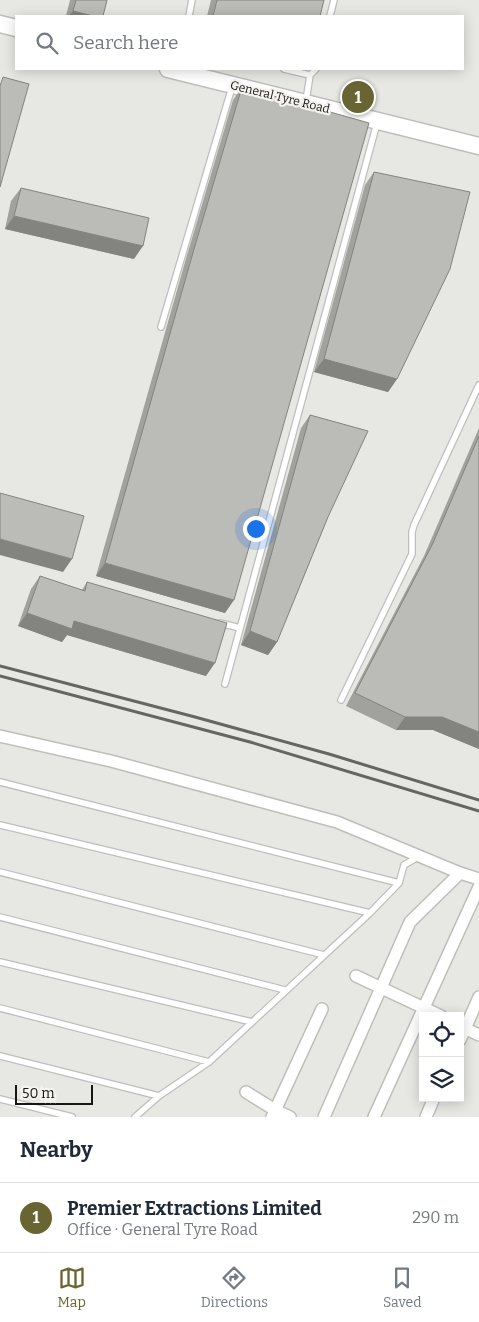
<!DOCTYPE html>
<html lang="en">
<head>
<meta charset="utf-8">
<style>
	:root { --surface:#fff; --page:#f2f2f3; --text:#1f2937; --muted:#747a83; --line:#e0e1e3; --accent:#696532 }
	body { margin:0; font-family:Bitter,serif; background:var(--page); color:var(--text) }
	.controls { position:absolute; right:15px; bottom:15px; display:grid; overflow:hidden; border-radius:0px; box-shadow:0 2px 12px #0003 }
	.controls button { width:45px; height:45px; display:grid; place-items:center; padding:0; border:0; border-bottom:1px solid var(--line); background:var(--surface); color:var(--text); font:25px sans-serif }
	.scale { position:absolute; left:15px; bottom:12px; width:78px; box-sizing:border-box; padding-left:5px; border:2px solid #161614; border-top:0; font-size:14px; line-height:18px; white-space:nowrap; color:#161614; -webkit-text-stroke:4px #f5f4f0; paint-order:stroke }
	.you { position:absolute; left:255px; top:528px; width:18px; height:18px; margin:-12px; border:4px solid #fff; border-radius:50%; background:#1a73e8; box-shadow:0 0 0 8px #1a73e833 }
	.badge { display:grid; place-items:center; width:32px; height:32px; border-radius:50%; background:var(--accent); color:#fff; font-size:16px; font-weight:700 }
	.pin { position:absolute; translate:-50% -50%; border:2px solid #fff; box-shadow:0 1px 5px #0006 }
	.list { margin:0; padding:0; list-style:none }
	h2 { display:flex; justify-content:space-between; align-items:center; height:65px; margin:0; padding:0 20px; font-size:21px }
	h2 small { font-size:16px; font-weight:400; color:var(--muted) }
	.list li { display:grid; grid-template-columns:32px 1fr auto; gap:15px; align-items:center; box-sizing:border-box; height:70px; padding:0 20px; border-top:1px solid var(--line) }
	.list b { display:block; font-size:19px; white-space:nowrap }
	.list p { margin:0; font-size:16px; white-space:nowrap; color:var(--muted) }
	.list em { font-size:16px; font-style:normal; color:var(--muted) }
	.icon { flex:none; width:28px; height:28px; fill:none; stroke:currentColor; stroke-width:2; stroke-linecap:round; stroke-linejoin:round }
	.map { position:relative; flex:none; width:479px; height:1117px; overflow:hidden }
	.search { position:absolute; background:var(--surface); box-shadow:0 2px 12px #0003; left:15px; right:15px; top:15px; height:55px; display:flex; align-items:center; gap:12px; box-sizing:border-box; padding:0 18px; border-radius:0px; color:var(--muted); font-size:19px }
	.sheet { height:135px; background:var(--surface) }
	nav { display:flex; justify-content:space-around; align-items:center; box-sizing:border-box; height:70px; border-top:1px solid var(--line); background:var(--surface); font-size:14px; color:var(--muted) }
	nav a { display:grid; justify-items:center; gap:2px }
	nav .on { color:var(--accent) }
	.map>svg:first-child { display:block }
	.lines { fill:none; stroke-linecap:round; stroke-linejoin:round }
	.lane-casing { stroke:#bebeba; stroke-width:8 }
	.street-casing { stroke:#bebeba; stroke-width:14 }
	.secondary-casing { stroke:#bebeba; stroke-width:19 }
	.lane { stroke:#fff; stroke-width:5.5 }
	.street { stroke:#fff; stroke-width:11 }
	.secondary { stroke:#fff; stroke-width:16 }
	.rail { stroke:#656563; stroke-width:3 }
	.wall { fill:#a1a19d }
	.shaded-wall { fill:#838380 }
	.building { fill:#bbbbb7; stroke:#838380 }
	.labels { text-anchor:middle; stroke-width:4.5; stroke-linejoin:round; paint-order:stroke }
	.street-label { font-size:12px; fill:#161614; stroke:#f5f4f0 }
</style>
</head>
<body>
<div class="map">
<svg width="479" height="1117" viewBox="0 0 479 1117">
	<rect width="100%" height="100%" fill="#e7e7e3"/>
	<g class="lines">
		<!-- lane casing -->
		<g class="lane-casing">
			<path id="lane" d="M 189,16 L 192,0
				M 330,16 L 334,0
				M 284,69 L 310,75
				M 306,101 L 310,75 L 316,69
				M 161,327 L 232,87
				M 220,623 L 240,628
				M 225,684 L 377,123
				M 341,700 L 412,554 L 412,532 L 414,525 L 479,385
				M 0,782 L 399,883
				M 0,825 L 370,913
				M 0,872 L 324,955
				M 0,917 L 285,990
				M 0,962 L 252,1022
				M 0,1008 L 209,1062
				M 0,1056 L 159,1096
				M 0,1099 L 72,1117
				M 135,1117 L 159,1096 L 209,1062 L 370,913 L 399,883 L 404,865 L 418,857"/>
		</g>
		<!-- street casing -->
		<g class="street-casing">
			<path id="street" d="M 0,736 L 111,761 L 337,822 L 460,873 L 479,879
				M 356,976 L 441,1016
				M 460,1026 L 479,1035
				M 460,1040 L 479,997
				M 246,1092 L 275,1110 L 290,1117
				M 272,1117 L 322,1009
				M 324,1117 L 410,922 L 460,873
				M 374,1117 L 479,887
				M 426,1117 L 434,1098"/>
		</g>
		<!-- secondary casing -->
		<g class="secondary-casing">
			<path id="secondary" d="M 0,24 L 16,28
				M 168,69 L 479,146"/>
		</g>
		<!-- lane -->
		<use href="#lane" class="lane"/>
		<!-- street -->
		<use href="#street" class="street"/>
		<!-- secondary -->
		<use href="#secondary" class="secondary"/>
		<!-- rail -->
		<path class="rail" d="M 0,666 L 195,717 L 329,754 L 479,800
			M 0,676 L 250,742 L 479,811"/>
	</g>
	<!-- wall -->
	<path class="wall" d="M 70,0 L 107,0 L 103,16 L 66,16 Z
		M 211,0 L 324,0 L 320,16 L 207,16 Z
		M 242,87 L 225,613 L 96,576 L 185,262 L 233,100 Z
		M 374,172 L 397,379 L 388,392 L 314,372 L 365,185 Z
		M 21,188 L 134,259 L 5,229 L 11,201 Z
		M 310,415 L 328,517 L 277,642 L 268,655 L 241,645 L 301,428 Z
		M 479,428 L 479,749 L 433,730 L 396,730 L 346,706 L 424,556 Z
		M 40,576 L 82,590 L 87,582 L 206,676 L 67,635 L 62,642 L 18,626 L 31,589 Z"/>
	<!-- shaded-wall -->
	<path class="shaded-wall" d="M 73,11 L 93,16 L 69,16 Z
		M 14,216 L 143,246 L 134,259 L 5,229 Z
		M 324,359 L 397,379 L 388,392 L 314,372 Z
		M 0,539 L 72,559 L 63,572 L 0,555 Z
		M 105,563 L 234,600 L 225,613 L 96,576 Z
		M 27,613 L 74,621 L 215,663 L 206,676 L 67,635 L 62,642 L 18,626 Z
		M 250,631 L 277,642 L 268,655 L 241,645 Z
		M 405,717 L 442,717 L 479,732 L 479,749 L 433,730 L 396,730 Z"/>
	<!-- building -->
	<path class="building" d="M 76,0 L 107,0 L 103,16 L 93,16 L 73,11 Z
		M 217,0 L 324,0 L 320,16 L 213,16 Z
		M 3,77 L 29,84 L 0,187 L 0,86 Z
		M 242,87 L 369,123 L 234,600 L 105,563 L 194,249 Z
		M 374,172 L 470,192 L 450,269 L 397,379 L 324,359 Z
		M 21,188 L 149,218 L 143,246 L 14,216 Z
		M 310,415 L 368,431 L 328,517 L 277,642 L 250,631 Z
		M 479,436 L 479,732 L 442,717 L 405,717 L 355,693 L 433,543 Z
		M 0,493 L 84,516 L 72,559 L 0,539 Z
		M 40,576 L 85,591 L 87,582 L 227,623 L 215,663 L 74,621 L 72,629 L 27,613 Z"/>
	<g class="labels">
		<!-- street labels -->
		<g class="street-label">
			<text transform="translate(280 97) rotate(14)" y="4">General Tyre Road</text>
		</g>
	</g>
</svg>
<div class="controls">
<button><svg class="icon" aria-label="locate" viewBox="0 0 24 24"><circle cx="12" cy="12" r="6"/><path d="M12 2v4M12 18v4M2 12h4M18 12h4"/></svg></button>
<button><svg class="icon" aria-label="layers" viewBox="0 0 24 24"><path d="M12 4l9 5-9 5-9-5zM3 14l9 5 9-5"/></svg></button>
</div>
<div class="scale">50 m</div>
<div class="you"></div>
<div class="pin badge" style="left:358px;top:97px">1</div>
<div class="search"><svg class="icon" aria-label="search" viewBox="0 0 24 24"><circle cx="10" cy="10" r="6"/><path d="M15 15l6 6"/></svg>Search here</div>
</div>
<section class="sheet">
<h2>Nearby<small></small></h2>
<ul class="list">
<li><span class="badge">1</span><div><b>Premier Extractions Limited</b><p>Office · General Tyre Road</p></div><em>290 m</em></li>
</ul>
</section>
<nav>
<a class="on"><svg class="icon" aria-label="map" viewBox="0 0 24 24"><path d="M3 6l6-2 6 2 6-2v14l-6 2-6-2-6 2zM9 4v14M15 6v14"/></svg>Map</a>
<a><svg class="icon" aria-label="directions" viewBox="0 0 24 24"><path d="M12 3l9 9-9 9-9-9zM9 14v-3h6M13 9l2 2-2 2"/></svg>Directions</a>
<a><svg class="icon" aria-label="saved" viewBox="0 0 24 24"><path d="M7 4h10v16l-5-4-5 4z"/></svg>Saved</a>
</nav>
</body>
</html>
